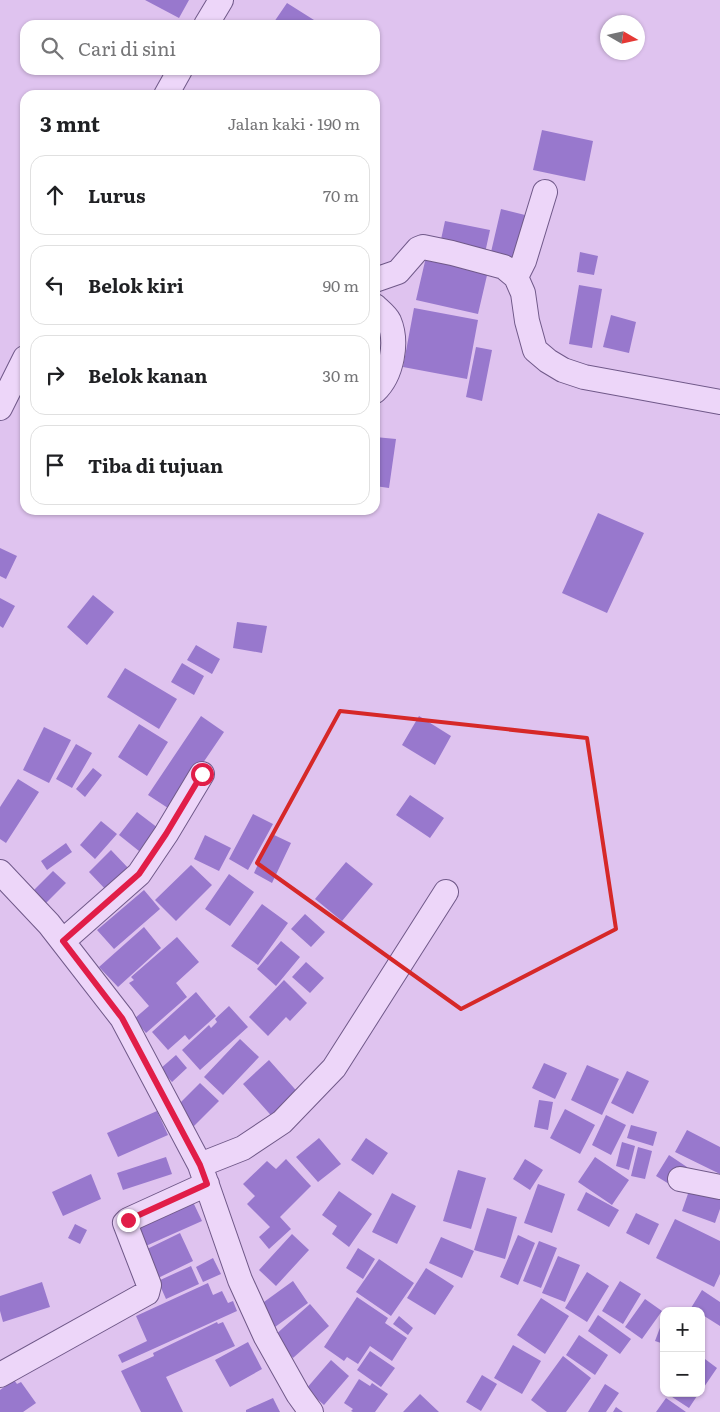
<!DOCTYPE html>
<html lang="id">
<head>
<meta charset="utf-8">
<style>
	:root { --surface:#fff; --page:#f2f2f2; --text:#202124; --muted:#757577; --line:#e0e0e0 }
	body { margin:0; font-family:Literata,serif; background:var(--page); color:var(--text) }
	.controls { position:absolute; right:15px; bottom:15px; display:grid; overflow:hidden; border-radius:10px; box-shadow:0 1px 4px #0004 }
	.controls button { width:45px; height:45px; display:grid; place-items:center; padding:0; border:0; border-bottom:1px solid var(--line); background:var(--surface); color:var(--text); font:25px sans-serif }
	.compass { position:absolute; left:600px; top:15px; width:45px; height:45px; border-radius:50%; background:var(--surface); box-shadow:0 1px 4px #0004; rotate:99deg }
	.stop { position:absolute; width:15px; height:15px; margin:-11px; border:4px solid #e11d48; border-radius:50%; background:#fff }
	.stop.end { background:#e11d48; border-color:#fff; box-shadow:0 1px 5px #0008 }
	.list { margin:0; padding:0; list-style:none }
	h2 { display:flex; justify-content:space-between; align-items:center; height:65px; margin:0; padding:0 20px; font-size:21px }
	h2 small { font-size:16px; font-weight:400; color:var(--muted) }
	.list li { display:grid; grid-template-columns:32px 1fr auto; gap:15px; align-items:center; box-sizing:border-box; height:80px; margin:0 10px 10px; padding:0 10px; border:1px solid var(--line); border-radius:15px }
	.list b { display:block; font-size:19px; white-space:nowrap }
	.list em { font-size:16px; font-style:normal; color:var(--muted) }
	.icon { flex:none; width:28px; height:28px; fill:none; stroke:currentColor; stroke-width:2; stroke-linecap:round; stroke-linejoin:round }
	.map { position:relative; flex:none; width:720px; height:1412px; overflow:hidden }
	.search { position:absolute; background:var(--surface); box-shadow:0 1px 4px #0004; left:20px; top:20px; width:360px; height:55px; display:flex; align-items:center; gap:12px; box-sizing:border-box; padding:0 18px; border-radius:15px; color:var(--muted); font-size:19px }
	.panel { position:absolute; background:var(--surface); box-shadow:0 1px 4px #0004; left:20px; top:90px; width:360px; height:425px; border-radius:15px }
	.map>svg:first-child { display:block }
	.building { fill:#9878cd }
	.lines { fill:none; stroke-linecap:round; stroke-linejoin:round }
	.minor-casing { stroke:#705989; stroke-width:26 }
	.minor { stroke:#edd6f9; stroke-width:24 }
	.route { stroke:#e11d48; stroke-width:6 }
	.marked { fill:none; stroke:#d62828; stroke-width:4; stroke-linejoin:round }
</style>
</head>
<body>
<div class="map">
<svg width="720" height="1412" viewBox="0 0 720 1412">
	<rect width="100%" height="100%" fill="#dfc3ef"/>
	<!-- building -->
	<path class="building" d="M 145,0 L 189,0 L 179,18 Z
		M 287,3 L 314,20 L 311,25 L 278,25 L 274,22 Z
		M 542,130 L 593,141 L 585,181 L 533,170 Z
		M 501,209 L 529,216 L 519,259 L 491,252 Z
		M 445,221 L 490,230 L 485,253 L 440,244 Z
		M 580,252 L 598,256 L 594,275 L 577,272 Z
		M 426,257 L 488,271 L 478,314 L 416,300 Z
		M 579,285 L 602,289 L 592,348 L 569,344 Z
		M 414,308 L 478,320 L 467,379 L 403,367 Z
		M 611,315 L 636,322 L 629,353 L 603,347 Z
		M 476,347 L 492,350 L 482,401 L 466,397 Z
		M 375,437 L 396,439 L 389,488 L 375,486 Z
		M 598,513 L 644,533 L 607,613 L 562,593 Z
		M 0,548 L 17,556 L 6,579 L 0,576 Z
		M 93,595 L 114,612 L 87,645 L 67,627 Z
		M 0,598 L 15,606 L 3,628 L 0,626 Z
		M 237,622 L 267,626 L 262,653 L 233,648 Z
		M 196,645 L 220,659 L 212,674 L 187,660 Z
		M 182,663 L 204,676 L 194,695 L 171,682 Z
		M 125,668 L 177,699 L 159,729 L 107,697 Z
		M 201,716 L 224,732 L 171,810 L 148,795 Z
		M 419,716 L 451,736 L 435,765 L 402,745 Z
		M 139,724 L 168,742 L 147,776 L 118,757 Z
		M 44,727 L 71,740 L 49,783 L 23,770 Z
		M 76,744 L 92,753 L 72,788 L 56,779 Z
		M 93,768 L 102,775 L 85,797 L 76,789 Z
		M 18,779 L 39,792 L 6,843 L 0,839 L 0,807 Z
		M 410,795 L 444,818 L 430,838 L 396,815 Z
		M 137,812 L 158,828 L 139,851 L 119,835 Z
		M 253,814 L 273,824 L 248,870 L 229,859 Z
		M 101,821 L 117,834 L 95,859 L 80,845 Z
		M 272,834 L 291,843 L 272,883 L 254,873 Z
		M 205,835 L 231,848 L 219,871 L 194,859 Z
		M 66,843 L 72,852 L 47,870 L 41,861 Z
		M 111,850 L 130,870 L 107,891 L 89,872 Z
		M 346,862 L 373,884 L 342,921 L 315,899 Z
		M 191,865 L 212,885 L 176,921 L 155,900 Z
		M 53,871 L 66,883 L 42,907 L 29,895 Z
		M 229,874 L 254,892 L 230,926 L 205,909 Z
		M 144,890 L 160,909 L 114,949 L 97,930 Z
		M 262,904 L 288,923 L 258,965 L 231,946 Z
		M 305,914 L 325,932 L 311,947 L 291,929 Z
		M 144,927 L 161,948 L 118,987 L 99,967 Z
		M 177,937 L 199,962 L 176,983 L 187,997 L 146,1033 L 134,1019 L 149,1006 L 129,983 L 134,980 L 131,977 Z
		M 281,941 L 300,957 L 276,986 L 257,969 Z
		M 306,962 L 324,978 L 310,993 L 292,977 Z
		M 284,980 L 307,1003 L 290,1021 L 286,1017 L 268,1036 L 249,1017 Z
		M 196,992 L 216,1016 L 189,1040 L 185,1035 L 168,1050 L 152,1032 Z
		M 229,1006 L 248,1027 L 200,1070 L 182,1050 L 209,1025 L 211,1028 L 217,1022 L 215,1019 Z
		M 240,1039 L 259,1057 L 223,1095 L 204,1077 Z
		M 176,1055 L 187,1068 L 172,1082 L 160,1069 Z
		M 269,1060 L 302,1097 L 276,1121 L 243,1084 Z
		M 544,1063 L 567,1073 L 555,1099 L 532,1088 Z
		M 587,1065 L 619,1079 L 602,1115 L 571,1100 Z
		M 627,1071 L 649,1081 L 633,1114 L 611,1103 Z
		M 200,1083 L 219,1101 L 192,1128 L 174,1109 Z
		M 539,1100 L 553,1102 L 548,1130 L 534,1127 Z
		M 565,1109 L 595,1125 L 580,1154 L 550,1138 Z
		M 157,1111 L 168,1135 L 118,1157 L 107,1133 Z
		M 606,1115 L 626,1125 L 611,1155 L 592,1145 Z
		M 631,1125 L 657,1132 L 653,1146 L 627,1138 Z
		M 687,1130 L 720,1147 L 720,1174 L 675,1152 Z
		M 319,1138 L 341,1164 L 318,1182 L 296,1157 Z
		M 366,1138 L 388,1153 L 373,1175 L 351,1160 Z
		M 622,1142 L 635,1146 L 629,1170 L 616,1166 Z
		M 638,1147 L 652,1151 L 645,1179 L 631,1176 Z
		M 669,1155 L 687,1167 L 674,1187 L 656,1176 Z
		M 166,1157 L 172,1174 L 123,1190 L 117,1173 Z
		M 595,1157 L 629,1180 L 612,1205 L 578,1182 Z
		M 286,1159 L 311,1186 L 280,1217 L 291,1229 L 269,1249 L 259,1237 L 270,1227 L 247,1204 L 255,1196 L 243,1184 L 267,1161 L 276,1169 Z
		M 525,1159 L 543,1170 L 530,1190 L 513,1179 Z
		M 458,1170 L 486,1178 L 471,1229 L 443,1221 Z
		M 91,1174 L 101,1199 L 63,1216 L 52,1192 Z
		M 538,1184 L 565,1194 L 552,1233 L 524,1223 Z
		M 691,1185 L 720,1196 L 720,1209 L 715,1223 L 682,1211 Z
		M 339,1191 L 372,1214 L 349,1247 L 332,1234 L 337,1226 L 322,1215 Z
		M 586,1192 L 619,1210 L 609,1227 L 577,1210 Z
		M 392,1193 L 416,1206 L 397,1244 L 372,1232 Z
		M 193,1202 L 202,1221 L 139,1249 L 131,1229 Z
		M 487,1208 L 517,1217 L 505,1259 L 474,1250 Z
		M 636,1213 L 659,1224 L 649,1245 L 626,1233 Z
		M 675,1219 L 720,1241 L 720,1274 L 714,1287 L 656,1258 Z
		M 75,1224 L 87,1230 L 80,1244 L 68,1238 Z
		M 180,1233 L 193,1261 L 156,1279 L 143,1251 Z
		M 292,1234 L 309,1250 L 276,1286 L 259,1270 Z
		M 518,1235 L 535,1243 L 518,1285 L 500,1277 Z
		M 441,1237 L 474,1251 L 462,1278 L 429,1263 Z
		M 539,1241 L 557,1248 L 541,1288 L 523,1281 Z
		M 358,1248 L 375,1259 L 363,1279 L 346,1268 Z
		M 558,1256 L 580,1265 L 565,1302 L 542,1293 Z
		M 213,1258 L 221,1274 L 203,1282 L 196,1267 Z
		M 379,1259 L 414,1283 L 391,1316 L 356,1292 Z
		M 191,1266 L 199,1284 L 166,1299 L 158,1281 Z
		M 426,1268 L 454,1286 L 435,1315 L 407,1298 Z
		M 587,1272 L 609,1286 L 587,1322 L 565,1308 Z
		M 293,1281 L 308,1303 L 275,1327 L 274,1325 L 271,1327 L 257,1307 Z
		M 620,1281 L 641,1294 L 623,1324 L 602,1311 Z
		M 42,1282 L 50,1307 L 3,1322 L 0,1311 L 0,1296 Z
		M 208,1283 L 213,1295 L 222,1291 L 228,1303 L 233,1301 L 237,1311 L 122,1363 L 118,1355 L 147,1341 L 136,1316 Z
		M 702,1290 L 720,1302 L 720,1326 L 701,1314 L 701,1311 L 696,1311 L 691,1308 Z
		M 357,1297 L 388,1318 L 385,1323 L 407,1338 L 392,1361 L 370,1346 L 358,1364 L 347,1357 L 344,1361 L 324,1347 Z
		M 541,1298 L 569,1316 L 545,1354 L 517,1335 Z
		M 645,1299 L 662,1311 L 642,1339 L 625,1327 Z
		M 310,1304 L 329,1326 L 293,1358 L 274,1336 Z
		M 598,1315 L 631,1339 L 620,1354 L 588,1331 Z
		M 399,1316 L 413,1328 L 408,1335 L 393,1324 Z
		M 664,1317 L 664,1344 L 655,1341 Z
		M 217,1322 L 218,1324 L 223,1322 L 235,1346 L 166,1377 L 183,1412 L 141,1412 L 121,1371 L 154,1356 L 153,1353 Z
		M 579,1335 L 608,1355 L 595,1375 L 566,1355 Z
		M 248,1342 L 262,1369 L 230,1387 L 215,1360 Z
		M 513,1345 L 541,1361 L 522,1394 L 494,1378 Z
		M 370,1351 L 395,1368 L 381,1387 L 357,1370 Z
		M 563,1356 L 591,1378 L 566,1412 L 547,1412 L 531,1400 Z
		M 701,1356 L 717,1368 L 704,1387 L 701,1385 Z
		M 331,1360 L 349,1376 L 324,1405 L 306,1389 Z
		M 482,1375 L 497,1384 L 481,1411 L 466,1402 Z
		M 359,1379 L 370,1386 L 372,1383 L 388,1394 L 375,1412 L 353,1412 L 351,1411 L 353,1409 L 344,1403 Z
		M 14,1380 L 17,1384 L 21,1382 L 36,1403 L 23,1412 L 0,1412 L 0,1390 Z
		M 605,1384 L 619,1393 L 606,1412 L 588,1412 Z
		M 666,1393 L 699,1393 L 689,1408 Z
		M 420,1394 L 439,1412 L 403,1412 Z
		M 273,1398 L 280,1412 L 246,1412 L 246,1410 Z
		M 666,1398 L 686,1412 L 656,1412 Z
		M 616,1407 L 623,1412 L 613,1412 Z"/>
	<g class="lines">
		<!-- minor casing -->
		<g class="minor-casing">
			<path id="minor" d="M 206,25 L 221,0
				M 166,95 L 180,70
				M 516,277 L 524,261 L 545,192
				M 375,280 L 398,272 L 418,249 L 423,247 L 452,253 L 504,267 L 516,277 L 523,293 L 527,321 L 535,350 L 548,361 L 563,370 L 584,377 L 720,402
				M 375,306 C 379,310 386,315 389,321 C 398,342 392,375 375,391
				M 0,408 L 25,358
				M 0,872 L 49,924 L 122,1018 L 200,1165 L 240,1280 L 266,1337 L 298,1394 L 311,1412
				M 63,941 L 139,874 L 166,834 L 202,774
				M 200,1165 L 243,1148 L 282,1122 L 334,1068 L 446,892
				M 680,1179 L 720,1187
				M 0,1375 L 147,1293 L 149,1285 L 125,1223 L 128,1220 L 207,1184"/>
		</g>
		<!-- minor -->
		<use href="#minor" class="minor"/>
	</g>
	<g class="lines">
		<!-- route -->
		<path class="route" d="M 128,1220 L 207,1184 L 200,1165 L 122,1018 L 63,941 L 139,874 L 166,834 L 202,774"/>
	</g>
	<!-- marked area -->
	<path class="marked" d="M 340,711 L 587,738 L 616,929 L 461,1009 L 257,863 Z"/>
</svg>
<div class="controls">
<button>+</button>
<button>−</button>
</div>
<svg class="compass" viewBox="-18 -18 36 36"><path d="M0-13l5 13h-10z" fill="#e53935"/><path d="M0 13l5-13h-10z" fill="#757577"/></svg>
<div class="stop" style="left:202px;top:774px"></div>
<div class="stop end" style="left:128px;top:1220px"></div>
<div class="search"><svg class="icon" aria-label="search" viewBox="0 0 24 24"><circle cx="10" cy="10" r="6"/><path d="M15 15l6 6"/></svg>Cari di sini</div>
<section class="panel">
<h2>3 mnt<small>Jalan kaki · 190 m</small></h2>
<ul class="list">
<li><svg class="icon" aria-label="ahead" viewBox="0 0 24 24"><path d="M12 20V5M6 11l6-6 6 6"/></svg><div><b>Lurus</b></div><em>70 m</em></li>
<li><svg class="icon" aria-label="left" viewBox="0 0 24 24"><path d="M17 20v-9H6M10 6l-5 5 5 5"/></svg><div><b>Belok kiri</b></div><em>90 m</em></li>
<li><svg class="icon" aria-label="right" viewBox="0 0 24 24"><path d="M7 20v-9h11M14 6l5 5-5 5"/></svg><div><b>Belok kanan</b></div><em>30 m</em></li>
<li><svg class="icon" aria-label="arrive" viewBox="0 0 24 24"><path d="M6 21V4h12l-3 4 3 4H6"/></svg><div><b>Tiba di tujuan</b></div></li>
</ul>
</section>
</div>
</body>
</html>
